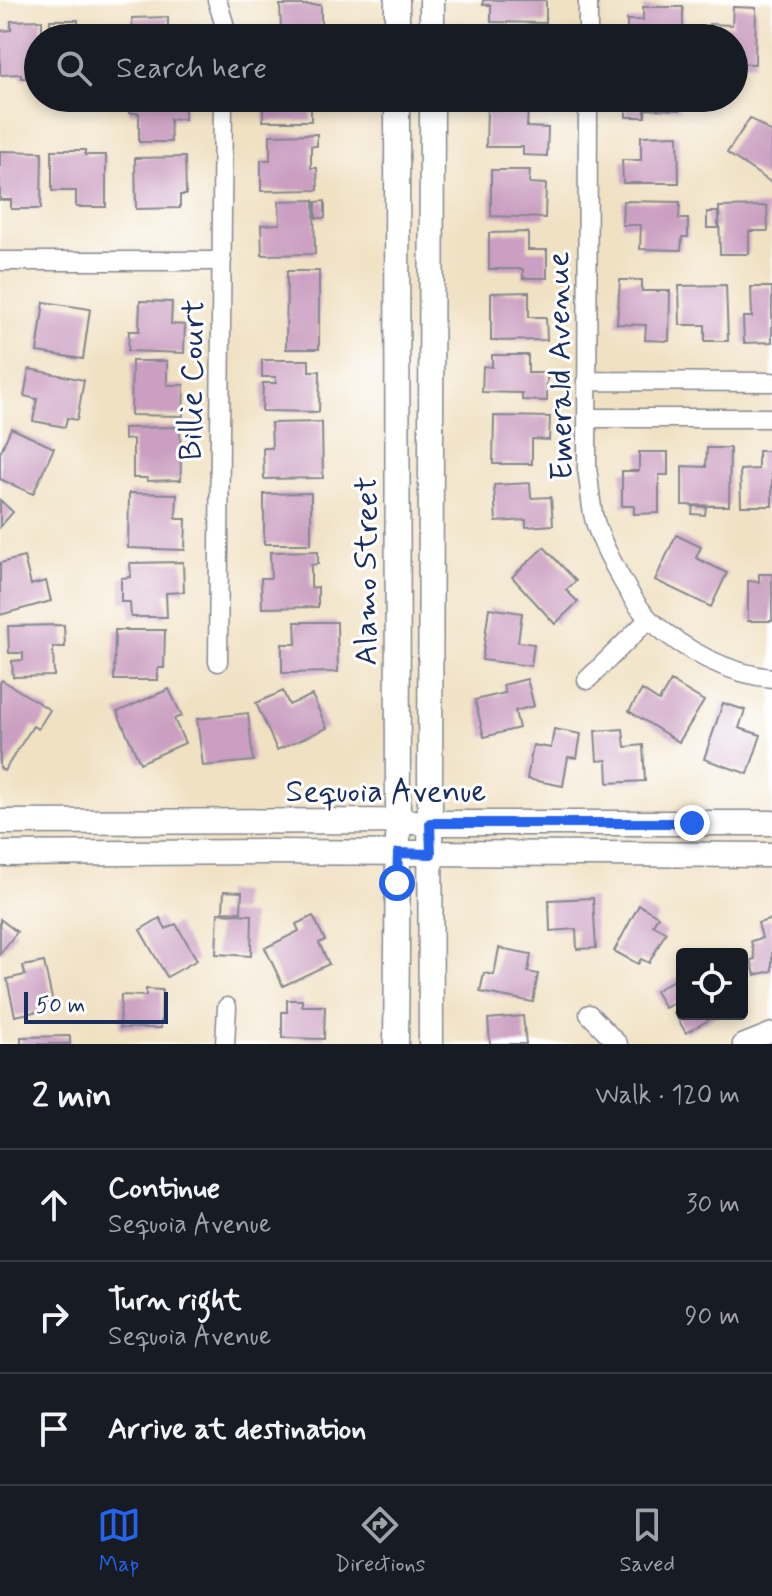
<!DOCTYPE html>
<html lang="en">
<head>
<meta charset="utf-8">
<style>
	:root { --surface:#171b24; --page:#242831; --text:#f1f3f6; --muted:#9ea1a6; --line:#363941; --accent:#2563eb }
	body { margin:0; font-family:Mynerve,sans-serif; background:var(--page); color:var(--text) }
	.controls { position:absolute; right:24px; bottom:24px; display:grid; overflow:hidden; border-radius:8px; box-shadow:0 4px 12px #0003 }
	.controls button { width:72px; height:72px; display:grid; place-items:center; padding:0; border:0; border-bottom:2px solid var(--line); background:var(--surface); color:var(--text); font:40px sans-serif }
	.scale { position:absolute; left:24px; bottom:20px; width:144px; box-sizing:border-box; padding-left:8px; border:4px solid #1b2f5e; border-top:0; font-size:22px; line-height:28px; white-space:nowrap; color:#1b2f5e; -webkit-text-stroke:6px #fff; paint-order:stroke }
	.stop { position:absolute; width:24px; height:24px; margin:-18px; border:6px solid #2563eb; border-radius:50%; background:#fff }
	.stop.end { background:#2563eb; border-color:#fff; box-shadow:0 2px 8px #0008 }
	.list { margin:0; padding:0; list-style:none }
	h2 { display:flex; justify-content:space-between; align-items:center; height:104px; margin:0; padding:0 32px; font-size:34px }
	h2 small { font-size:26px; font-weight:400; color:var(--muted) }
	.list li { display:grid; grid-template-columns:52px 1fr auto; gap:24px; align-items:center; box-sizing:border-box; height:112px; padding:0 32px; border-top:2px solid var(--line) }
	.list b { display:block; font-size:30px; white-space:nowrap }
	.list p { margin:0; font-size:26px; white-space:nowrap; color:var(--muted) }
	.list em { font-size:26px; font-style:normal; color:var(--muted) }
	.icon { flex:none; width:44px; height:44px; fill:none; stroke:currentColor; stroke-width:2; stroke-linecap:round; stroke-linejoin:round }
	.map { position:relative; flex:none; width:772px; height:1044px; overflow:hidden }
	.search { position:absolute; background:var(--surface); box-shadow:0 4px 12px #0003; left:24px; right:24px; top:24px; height:88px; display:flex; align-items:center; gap:20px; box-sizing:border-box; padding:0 28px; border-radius:44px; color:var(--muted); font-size:30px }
	.sheet { height:440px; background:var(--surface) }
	nav { display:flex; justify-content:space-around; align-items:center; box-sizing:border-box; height:112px; border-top:2px solid var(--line); background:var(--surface); font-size:22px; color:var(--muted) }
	nav a { display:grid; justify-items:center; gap:4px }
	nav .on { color:var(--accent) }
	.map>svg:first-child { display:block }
	.building { fill:#cb9fc1 }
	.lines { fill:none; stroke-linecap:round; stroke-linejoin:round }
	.street-casing { stroke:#868890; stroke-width:21 }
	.secondary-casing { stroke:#868890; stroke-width:27 }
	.street { stroke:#fff; stroke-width:18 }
	.secondary { stroke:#fff; stroke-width:24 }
	.route { stroke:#2563eb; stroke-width:10 }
	.labels { text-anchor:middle; stroke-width:6; stroke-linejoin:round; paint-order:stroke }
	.street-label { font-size:32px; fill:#1b2f5e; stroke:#fff }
</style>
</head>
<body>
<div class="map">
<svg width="772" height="1044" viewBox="0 0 772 1044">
	<rect width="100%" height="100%" fill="#fff"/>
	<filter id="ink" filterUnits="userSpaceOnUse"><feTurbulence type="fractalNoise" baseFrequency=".0125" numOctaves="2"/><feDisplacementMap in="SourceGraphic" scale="16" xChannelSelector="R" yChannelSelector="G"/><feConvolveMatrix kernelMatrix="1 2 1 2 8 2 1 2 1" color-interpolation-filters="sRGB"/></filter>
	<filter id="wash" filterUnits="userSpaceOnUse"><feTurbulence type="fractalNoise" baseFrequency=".006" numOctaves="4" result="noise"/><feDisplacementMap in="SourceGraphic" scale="32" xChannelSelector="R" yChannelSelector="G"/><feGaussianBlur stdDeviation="1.8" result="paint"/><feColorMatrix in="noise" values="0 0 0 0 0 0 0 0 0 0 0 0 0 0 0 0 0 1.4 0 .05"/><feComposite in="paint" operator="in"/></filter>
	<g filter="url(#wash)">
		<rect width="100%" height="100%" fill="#f0e1c3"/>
		<g id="blocks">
			<!-- building -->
			<path class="building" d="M 483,0 L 546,0 L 546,23 L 491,22 L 491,5 L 483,5 Z
				M 280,5 L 321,5 L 321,38 L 265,38 L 265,29 L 281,29 Z
				M 643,7 L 683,7 L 683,38 L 627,38 L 627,20 L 643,20 Z
				M 733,7 L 756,8 L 755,64 L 734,63 L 734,38 L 709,38 L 709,24 L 732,25 Z
				M 168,17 L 168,38 L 133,38 L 132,18 Z
				M 42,20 L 42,38 L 38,38 L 38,78 L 21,78 L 21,74 L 0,75 L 0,31 L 11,30 L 11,21 Z
				M 50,20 L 78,20 L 78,34 L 101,34 L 101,38 L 50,38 Z
				M 129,98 L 185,98 L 185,119 L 170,119 L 171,142 L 139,142 L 139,113 L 129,113 Z
				M 263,98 L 311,98 L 311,121 L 263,121 Z
				M 626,98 L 681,98 L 680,110 L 645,109 L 645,117 L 626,117 Z
				M 487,109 L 528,110 L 527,127 L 548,128 L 547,156 L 523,155 L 523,147 L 486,147 Z
				M 750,118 L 772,133 L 772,183 L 727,153 Z
				M 317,134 L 317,146 L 311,146 L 311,168 L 317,168 L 318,190 L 261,191 L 261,160 L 270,160 L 270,135 Z
				M 678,135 L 679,183 L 623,183 L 622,160 L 641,160 L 641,136 Z
				M 52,150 L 85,150 L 85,155 L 106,155 L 106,207 L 76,207 L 76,191 L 52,191 Z
				M 0,151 L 42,152 L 41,209 L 11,209 L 11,200 L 0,200 Z
				M 185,157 L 186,195 L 180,195 L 180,208 L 136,209 L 135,158 Z
				M 491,170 L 530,170 L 529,183 L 546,184 L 545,218 L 491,216 Z
				M 314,200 L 315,254 L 262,255 L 261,225 L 280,224 L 279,201 Z
				M 325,201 L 325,218 L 316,218 L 316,202 Z
				M 623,201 L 680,202 L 679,219 L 688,219 L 688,237 L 682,237 L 681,250 L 640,249 L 641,225 L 622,225 Z
				M 767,206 L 768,231 L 749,231 L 749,254 L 720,254 L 719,207 Z
				M 707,212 L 718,212 L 718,228 L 707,228 Z
				M 528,232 L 528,250 L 547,250 L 547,278 L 523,278 L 523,269 L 489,269 L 489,233 Z
				M 287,271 L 319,271 L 319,349 L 286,349 Z
				M 620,280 L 642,280 L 642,291 L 670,291 L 669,341 L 645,340 L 646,325 L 617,324 Z
				M 726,285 L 728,341 L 705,341 L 705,325 L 680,325 L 679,286 Z
				M 751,287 L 772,287 L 772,342 L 744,343 L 743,317 L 752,317 Z
				M 529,292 L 529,317 L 546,317 L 547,340 L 491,341 L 491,293 Z
				M 140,301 L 172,302 L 171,324 L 185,325 L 184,353 L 128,351 L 129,331 L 139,331 Z
				M 44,302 L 90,309 L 83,359 L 37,352 Z
				M 492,355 L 528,355 L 528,373 L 547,373 L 547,401 L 522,400 L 522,393 L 482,392 L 483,366 L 492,367 Z
				M 262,360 L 309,360 L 309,371 L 320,371 L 319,412 L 262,411 L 263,383 L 276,383 L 276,377 L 262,377 Z
				M 132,361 L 167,361 L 167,385 L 184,385 L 183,416 L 131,415 Z
				M 29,369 L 84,380 L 77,420 L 67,418 L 65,427 L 33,421 L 37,399 L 24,396 Z
				M 494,416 L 550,417 L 549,440 L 532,439 L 532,464 L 493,464 Z
				M 322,422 L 323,478 L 264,479 L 263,448 L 272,448 L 271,423 Z
				M 180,427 L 181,480 L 147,481 L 147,478 L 133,478 L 133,439 L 124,440 L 124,428 Z
				M 11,428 L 54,448 L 33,494 L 0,479 L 0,453 Z
				M 707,448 L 730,448 L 729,506 L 682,505 L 682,466 L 706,467 Z
				M 758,451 L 772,451 L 772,506 L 741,506 L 740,470 L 758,469 Z
				M 639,452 L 668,452 L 668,475 L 659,475 L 659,513 L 634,514 L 634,506 L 622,506 L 622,471 L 639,471 Z
				M 530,483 L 531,498 L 551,497 L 553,525 L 526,527 L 526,520 L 496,522 L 494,485 Z
				M 129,493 L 177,494 L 176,519 L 186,519 L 185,550 L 128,548 Z
				M 311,493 L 311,544 L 264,544 L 264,494 Z
				M 0,500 L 13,512 L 0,527 Z
				M 693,506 L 706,507 L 705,515 L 692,514 Z
				M 676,535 L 701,547 L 696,558 L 727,573 L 711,607 L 655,580 Z
				M 544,547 L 576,581 L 566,590 L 578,602 L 555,624 L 512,577 Z
				M 318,551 L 318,564 L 311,565 L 311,588 L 318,587 L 318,607 L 262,608 L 261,578 L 271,578 L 270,552 Z
				M 24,557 L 31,585 L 46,581 L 51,601 L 0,615 L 0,563 Z
				M 183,562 L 184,592 L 166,593 L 167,617 L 131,617 L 130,602 L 121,602 L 121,578 L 131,577 L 130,563 Z
				M 759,574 L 772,574 L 772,621 L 748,621 L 748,581 L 759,582 Z
				M 489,608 L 522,613 L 518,642 L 534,644 L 531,666 L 482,660 Z
				M 295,622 L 337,622 L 338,672 L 282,673 L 282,644 L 296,644 Z
				M 64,625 L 65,647 L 53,647 L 54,676 L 13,677 L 12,661 L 23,660 L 23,653 L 9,653 L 8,626 Z
				M 115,630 L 165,630 L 164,668 L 158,668 L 158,680 L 114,680 Z
				M 527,679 L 534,706 L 515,711 L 519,728 L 484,737 L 475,700 L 505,693 L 503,685 Z
				M 2,680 L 50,710 L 38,729 L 33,726 L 4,771 L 0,768 L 0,683 Z
				M 671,681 L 704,701 L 679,742 L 629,711 L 642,690 L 659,701 Z
				M 169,689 L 182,716 L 174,719 L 185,743 L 140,763 L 117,712 Z
				M 283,691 L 289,705 L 312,695 L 327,728 L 277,750 L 256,703 Z
				M 723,703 L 745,710 L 739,728 L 761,735 L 748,774 L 704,759 Z
				M 248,713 L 253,761 L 203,766 L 197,719 Z
				M 554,729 L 581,734 L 577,758 L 568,757 L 563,786 L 527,779 L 533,745 L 551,748 Z
				M 623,729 L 625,747 L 643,745 L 645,781 L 608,783 L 607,760 L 597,761 L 595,731 Z
				M 224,891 L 242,892 L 241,912 L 223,911 Z
				M 593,898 L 596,948 L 577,949 L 576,929 L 550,931 L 549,900 Z
				M 639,905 L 658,916 L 653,925 L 666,932 L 649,963 L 641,959 L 638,964 L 614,951 Z
				M 218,913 L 252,915 L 251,956 L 216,954 Z
				M 313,916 L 325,940 L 319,943 L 329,964 L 283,986 L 265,948 L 299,931 L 296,924 Z
				M 160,918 L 166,929 L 176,924 L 197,960 L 167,977 L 140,930 Z
				M 0,919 L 17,932 L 0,954 Z
				M 772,919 L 772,971 L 755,975 L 751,960 L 755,959 L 751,941 L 762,938 L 758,923 Z
				M 499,948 L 531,954 L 528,972 L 538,974 L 533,1002 L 480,992 L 484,973 L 494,975 Z
				M 44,962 L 54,1008 L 15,1016 L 7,979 L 25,975 L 23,966 Z
				M 682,975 L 682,1004 L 680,1000 L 665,1008 L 655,991 Z
				M 146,989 L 162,990 L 161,1028 L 120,1028 L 121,995 L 146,996 Z
				M 287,1000 L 302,1000 L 302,1006 L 325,1006 L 324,1039 L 282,1038 L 282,1012 L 287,1012 Z
				M 682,1008 L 682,1014 L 719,1014 L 686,1033 L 674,1013 Z
				M 523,1016 L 526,1044 L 490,1044 L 488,1019 Z
				M 70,1036 L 70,1044 L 21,1044 L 21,1037 Z"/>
		</g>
	</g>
	<g filter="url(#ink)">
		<use href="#blocks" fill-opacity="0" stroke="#868890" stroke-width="2"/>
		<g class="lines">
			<!-- street casing -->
			<g class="street-casing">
				<path id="street" d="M 217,0 L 224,23 L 224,38
					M 588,38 L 588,0
					M 588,98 L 587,469 C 590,485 590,502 594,518 C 600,542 632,604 651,621 C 684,650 728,674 772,678
					M 0,261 L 222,261
					M 586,381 L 772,382
					M 587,418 L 772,418
					M 218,662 L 223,98
					M 587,680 L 649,619
					M 589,1014 L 618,1044
					M 225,1044 L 227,1007
					M 742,1044 L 772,1032"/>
			</g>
			<!-- secondary casing -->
			<g class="secondary-casing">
				<path id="secondary" d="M 397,0 L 397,38
					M 432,38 L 432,0
					M 0,822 L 397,821 L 430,823 L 772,823
					M 0,854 L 263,852 L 772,855
					M 396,1044 L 398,853 L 397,98
					M 431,1044 L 430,797 L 432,98"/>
			</g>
			<!-- street -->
			<use href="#street" class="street"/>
			<!-- secondary -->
			<use href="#secondary" class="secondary"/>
		</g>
	</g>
	<g class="lines" filter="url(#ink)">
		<!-- route -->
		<path class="route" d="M 397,883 L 398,853 L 431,854 L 430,823 L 692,823"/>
	</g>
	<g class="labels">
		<!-- street labels -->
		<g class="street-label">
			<text transform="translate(559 366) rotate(-91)" y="11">Emerald Avenue</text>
			<text transform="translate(191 380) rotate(-89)" y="11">Billie Court</text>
			<text transform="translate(365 571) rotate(-90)" y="11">Alamo Street</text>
			<text x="386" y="801">Sequoia Avenue</text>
		</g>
	</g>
</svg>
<div class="controls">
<button><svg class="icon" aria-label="locate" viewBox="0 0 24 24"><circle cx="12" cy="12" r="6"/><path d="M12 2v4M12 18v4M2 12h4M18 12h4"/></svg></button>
</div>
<div class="scale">50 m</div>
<div class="stop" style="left:397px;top:883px"></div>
<div class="stop end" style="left:692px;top:823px"></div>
<div class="search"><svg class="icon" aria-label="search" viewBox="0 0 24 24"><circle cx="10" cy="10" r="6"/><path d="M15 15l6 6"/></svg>Search here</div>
</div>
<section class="sheet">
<h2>2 min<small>Walk · 120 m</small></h2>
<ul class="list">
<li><svg class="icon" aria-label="ahead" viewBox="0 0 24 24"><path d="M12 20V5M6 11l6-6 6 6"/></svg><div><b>Continue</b><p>Sequoia Avenue</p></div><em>30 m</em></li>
<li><svg class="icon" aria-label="right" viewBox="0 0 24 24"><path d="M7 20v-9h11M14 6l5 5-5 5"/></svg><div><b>Turn right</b><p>Sequoia Avenue</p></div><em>90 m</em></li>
<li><svg class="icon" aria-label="arrive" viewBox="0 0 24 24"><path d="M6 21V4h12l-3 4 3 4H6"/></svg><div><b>Arrive at destination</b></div></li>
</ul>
</section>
<nav>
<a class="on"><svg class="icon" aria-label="map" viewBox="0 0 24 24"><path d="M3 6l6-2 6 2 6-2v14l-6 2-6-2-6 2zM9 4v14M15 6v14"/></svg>Map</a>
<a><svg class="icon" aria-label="directions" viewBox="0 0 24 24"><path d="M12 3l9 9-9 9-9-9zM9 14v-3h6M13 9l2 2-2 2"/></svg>Directions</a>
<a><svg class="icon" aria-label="saved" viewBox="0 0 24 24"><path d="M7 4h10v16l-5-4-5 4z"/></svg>Saved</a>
</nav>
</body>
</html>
